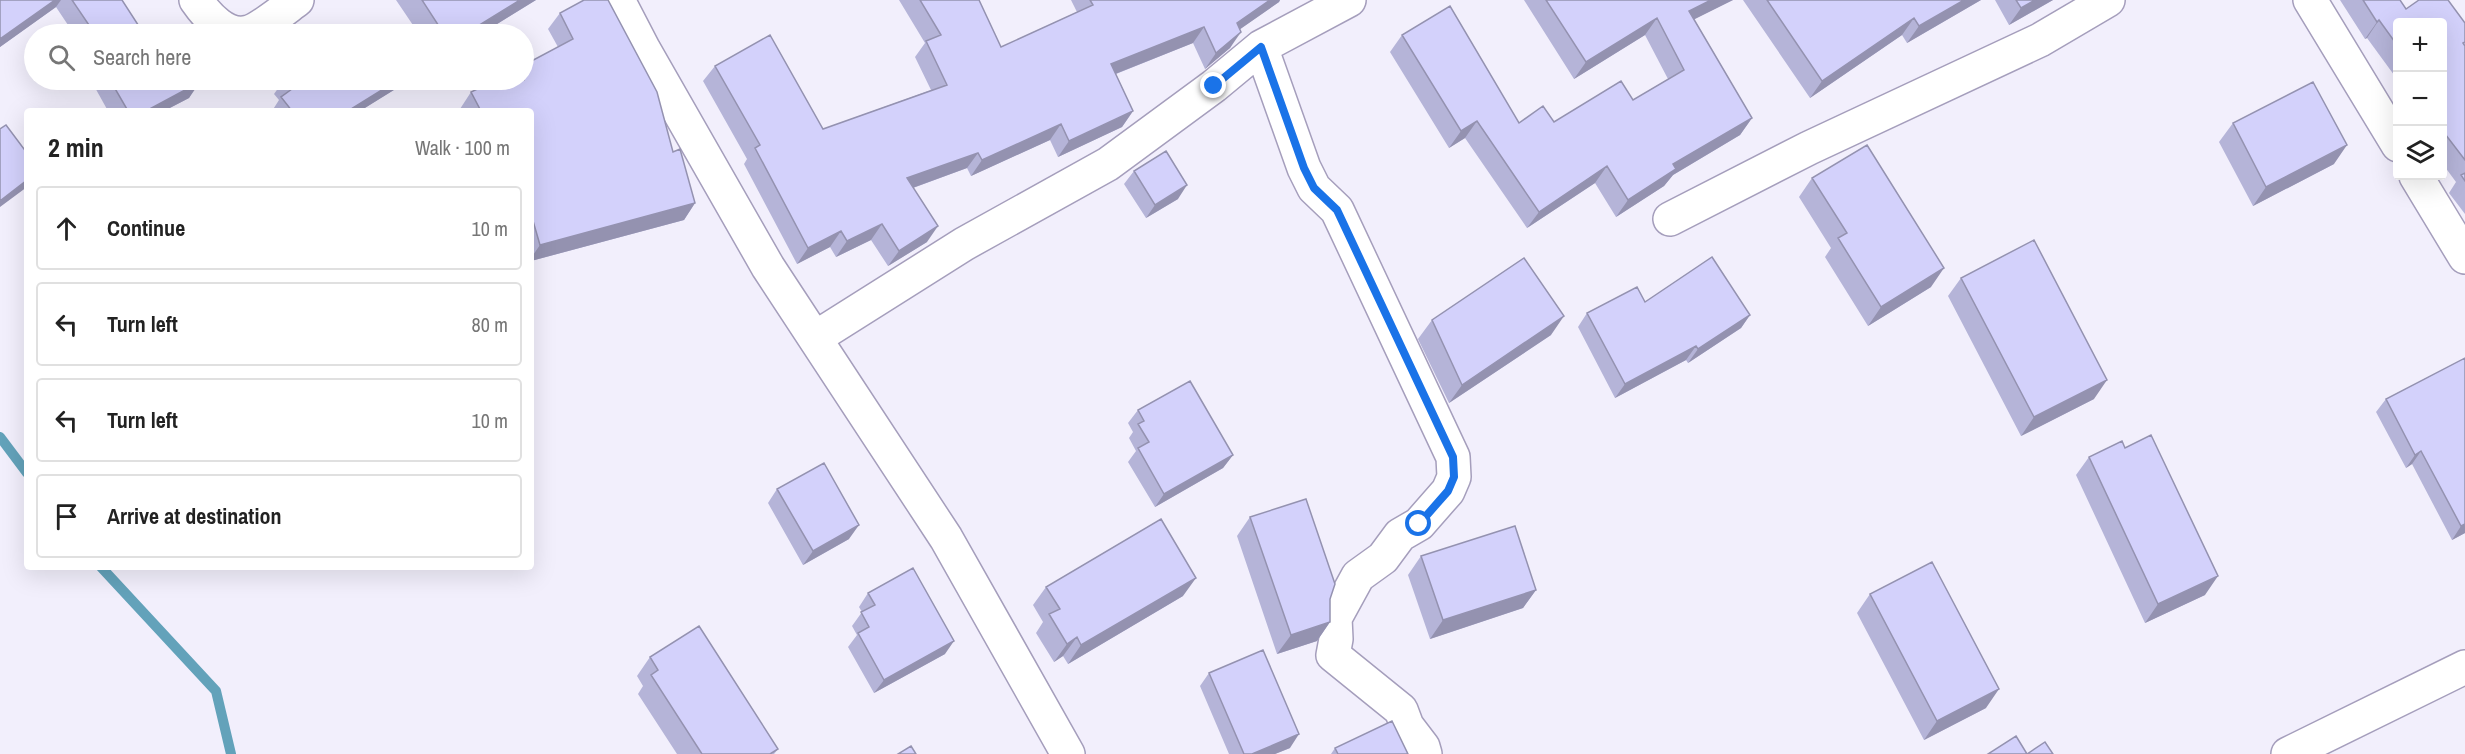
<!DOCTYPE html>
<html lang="en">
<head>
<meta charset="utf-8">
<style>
	:root { --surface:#fff; --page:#f2f2f2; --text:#222; --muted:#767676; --line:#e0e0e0 }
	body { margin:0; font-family:"Archivo Narrow",sans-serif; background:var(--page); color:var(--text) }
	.controls { position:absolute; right:18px; top:18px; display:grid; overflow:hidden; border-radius:6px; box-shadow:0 6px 24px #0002 }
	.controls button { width:54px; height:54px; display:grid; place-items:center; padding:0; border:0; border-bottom:2px solid var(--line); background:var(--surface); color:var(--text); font:30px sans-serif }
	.stop { position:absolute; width:18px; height:18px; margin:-14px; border:4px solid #1a73e8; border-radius:50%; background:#fff }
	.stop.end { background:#1a73e8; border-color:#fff; box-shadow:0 2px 6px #0008 }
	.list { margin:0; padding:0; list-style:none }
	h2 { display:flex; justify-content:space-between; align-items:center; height:78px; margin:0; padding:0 24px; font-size:26px }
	h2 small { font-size:20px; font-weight:400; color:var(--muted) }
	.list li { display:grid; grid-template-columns:39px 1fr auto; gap:18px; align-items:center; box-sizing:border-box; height:84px; margin:0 12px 12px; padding:0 12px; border:2px solid var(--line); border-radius:6px }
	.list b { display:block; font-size:22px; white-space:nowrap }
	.list em { font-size:20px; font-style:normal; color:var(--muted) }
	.icon { flex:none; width:33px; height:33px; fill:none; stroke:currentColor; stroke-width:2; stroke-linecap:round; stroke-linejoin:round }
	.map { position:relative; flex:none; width:2465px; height:754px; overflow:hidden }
	.search { position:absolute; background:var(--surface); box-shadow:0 6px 24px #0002; left:24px; top:24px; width:510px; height:66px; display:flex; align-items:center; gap:15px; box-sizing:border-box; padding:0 21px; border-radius:33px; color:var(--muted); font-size:22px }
	.panel { position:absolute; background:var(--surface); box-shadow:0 6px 24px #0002; left:24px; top:108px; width:510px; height:462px; border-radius:6px }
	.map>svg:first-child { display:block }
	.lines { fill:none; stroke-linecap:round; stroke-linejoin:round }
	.stream { stroke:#63a2ba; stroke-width:10 }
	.minor-casing { stroke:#a59ebc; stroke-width:36 }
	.minor { stroke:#fff; stroke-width:33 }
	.wall { fill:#b5b4d8 }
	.shaded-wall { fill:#9492b0 }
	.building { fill:#d3d1fb; stroke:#9492b0; stroke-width:1.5 }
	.route { stroke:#1a73e8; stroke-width:8 }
</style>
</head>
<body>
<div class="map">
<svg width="2465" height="754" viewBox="0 0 2465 754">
	<rect width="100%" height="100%" fill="#f2effc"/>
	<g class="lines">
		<!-- stream -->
		<path class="stream" d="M 0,437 L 27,473
			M 101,567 L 216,691 L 231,754"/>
		<!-- minor casing -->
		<g class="minor-casing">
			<path id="minor" d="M 196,0 C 207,16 227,39 249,32 C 260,29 286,8 297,0
				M 618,0 L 644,50 L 768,267 L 946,538 L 1068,754
				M 2310,0 L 2398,145
				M 1261,47 L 1304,168 L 1314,188 L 1337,210 L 1453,457 L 1454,477 L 1448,491 L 1419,524 L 1400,535 L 1383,558 L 1358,576 L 1335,618 L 1336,639 L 1333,655 L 1401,710 L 1407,726 L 1423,747 L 1425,754
				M 2416,176 L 2465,257
				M 1670,219 L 1809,148 L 2040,40 L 2108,0
				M 815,338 L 964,244 L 1108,164 L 1214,86 L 1261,47 L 1349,0
				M 2288,754 L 2465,667"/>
		</g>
		<!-- minor -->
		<use href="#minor" class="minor"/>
	</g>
	<!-- wall -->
	<path class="wall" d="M 0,0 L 122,0 L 144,34 L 74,34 L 56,7 L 0,47 Z
		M 396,0 L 536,0 L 481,34 L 419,34 Z
		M 899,0 L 979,0 L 1001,47 L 1077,12 L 1071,0 L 1280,0 L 1279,2 L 1240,29 L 1230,48 L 1205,69 L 1193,43 L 1116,74 L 1133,111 L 1122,127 L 1058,157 L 1050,140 L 971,176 L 967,168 L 913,188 L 927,242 L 888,266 L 871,240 L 836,257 L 830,247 L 797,264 L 744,164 L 747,159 L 703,81 L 715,66 L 823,129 L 931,90 L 915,57 L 925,43 Z
		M 1524,0 L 1733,0 L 1694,19 L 1752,118 L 1740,135 L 1673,175 L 1664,186 L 1616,217 L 1595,183 L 1527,228 L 1465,138 L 1449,148 L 1390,52 L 1402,35 L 1519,123 L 1554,122 L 1633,100 L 1668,79 L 1645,35 L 1574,79 Z
		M 1743,0 L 1981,0 L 1907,43 L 1902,35 L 1810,98 Z
		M 1995,0 L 2053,0 L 2009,25 Z
		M 2340,0 L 2400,0 L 2406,9 L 2465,23 L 2465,214 L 2449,193 L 2456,182 L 2442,163 L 2442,22 L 2397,22 L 2397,79 L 2367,38 L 2365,39 Z
		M 560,13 L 673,152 L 695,203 L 684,220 L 531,261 L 531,111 L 461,111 L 460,109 L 471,92 L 558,47 L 548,29 Z
		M 97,80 L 199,80 L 189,98 L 164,111 L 108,111 L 93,84 Z
		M 284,80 L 410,80 L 360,111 L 272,111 L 279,100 L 274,94 Z
		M 2233,123 L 2334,164 L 2253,206 L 2219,142 Z
		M 1134,171 L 1178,199 L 1146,218 L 1124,184 Z
		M 1812,178 L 1931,287 L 1868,326 L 1825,257 L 1831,248 L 1799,197 Z
		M 1961,278 L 2094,399 L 2021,436 L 1948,296 Z
		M 1645,302 L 1750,315 L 1741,328 L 1688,363 L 1686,360 L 1615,398 L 1578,327 L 1587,313 Z
		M 1432,320 L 1551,335 L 1449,403 L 1418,339 Z
		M 2465,358 L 2465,533 L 2452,540 L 2412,464 L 2406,468 L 2376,412 L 2386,399 Z
		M 1138,410 L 1233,455 L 1223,468 L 1155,507 L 1128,462 L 1136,451 L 1129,438 L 1133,432 L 1128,423 Z
		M 2125,448 L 2205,595 L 2145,623 L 2076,475 L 2089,457 Z
		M 777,489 L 849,539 L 803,565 L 768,503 Z
		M 1250,517 L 1330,599 L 1330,622 L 1317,641 L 1277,654 L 1237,536 Z
		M 1421,556 L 1536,590 L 1523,608 L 1430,639 L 1408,575 Z
		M 1046,587 L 1183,596 L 1068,664 L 1063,656 L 1054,662 L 1036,633 L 1043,622 L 1033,605 Z
		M 868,593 L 945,654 L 874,693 L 848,647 L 857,635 L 852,626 L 862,612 L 859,607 Z
		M 1870,594 L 1986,708 L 1924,740 L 1857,613 Z
		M 650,657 L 778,749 L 774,754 L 677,754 L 638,694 L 643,686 L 637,676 Z
		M 1209,673 L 1290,748 L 1275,754 L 1229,754 L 1200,686 Z
		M 1335,748 L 1408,754 L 1331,754 Z"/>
	<!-- shaded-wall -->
	<path class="shaded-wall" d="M 55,0 L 61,0 L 56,7 L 0,47 L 0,39 Z
		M 520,0 L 536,0 L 481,34 L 465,34 Z
		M 1270,0 L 1280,0 L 1279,2 L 1226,39 L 1237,23 Z
		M 1711,0 L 1733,0 L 1677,28 L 1689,11 Z
		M 1964,0 L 1981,0 L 1907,43 L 1919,26 Z
		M 2035,0 L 2053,0 L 2009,25 L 2021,8 Z
		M 1657,18 L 1645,35 L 1574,79 L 1586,62 Z
		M 1914,18 L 1902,35 L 1810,98 L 1822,81 Z
		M 2379,20 L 2367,38 L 2365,39 L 2377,22 Z
		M 1204,27 L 1193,43 L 1100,80 L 1111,64 Z
		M 1241,32 L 1230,48 L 1205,69 L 1216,53 Z
		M 398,80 L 410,80 L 360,111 L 348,111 Z
		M 200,82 L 189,98 L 164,111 L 146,111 Z
		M 1133,111 L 1122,127 L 1058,157 L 1069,141 Z
		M 1752,118 L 1740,135 L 1673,175 L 1664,186 L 1616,217 L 1628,200 L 1673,164 Z
		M 1477,121 L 1465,138 L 1449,148 L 1461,131 Z
		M 1061,124 L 1050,140 L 971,176 L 982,160 Z
		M 2347,145 L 2334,164 L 2253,206 L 2266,187 Z
		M 978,153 L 967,168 L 896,194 L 907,178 Z
		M 1607,166 L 1595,183 L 1527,228 L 1539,212 Z
		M 27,180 L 27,187 L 0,207 L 0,201 Z
		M 1187,185 L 1178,199 L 1146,218 L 1155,205 Z
		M 695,203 L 684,220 L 531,261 L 531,258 L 540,245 Z
		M 882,224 L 871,240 L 836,257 L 847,241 Z
		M 938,226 L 927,242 L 888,266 L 899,251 Z
		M 841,231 L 830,247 L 797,264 L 808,248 Z
		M 1944,268 L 1931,287 L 1868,326 L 1881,307 Z
		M 1750,315 L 1741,328 L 1688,363 L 1698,349 Z
		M 1564,316 L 1551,335 L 1449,403 L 1462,385 Z
		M 1696,346 L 1686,360 L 1615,398 L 1625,384 Z
		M 2107,380 L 2094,399 L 2021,436 L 2034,417 Z
		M 2421,451 L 2412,464 L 2406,468 L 2415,455 Z
		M 1233,455 L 1223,468 L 1155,507 L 1164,494 Z
		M 2465,524 L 2465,533 L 2452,540 L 2461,526 Z
		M 859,525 L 849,539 L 803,565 L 813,551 Z
		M 2218,576 L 2205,595 L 2145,623 L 2158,604 Z
		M 1196,578 L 1183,596 L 1068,664 L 1081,645 Z
		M 1536,590 L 1523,608 L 1430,639 L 1443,620 Z
		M 1330,622 L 1317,641 L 1277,654 L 1291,635 Z
		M 1077,637 L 1063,656 L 1054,662 L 1067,644 Z
		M 954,641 L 945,654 L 874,693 L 884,680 Z
		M 1999,689 L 1986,708 L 1924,740 L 1937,721 Z
		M 1299,734 L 1290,748 L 1275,754 L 1252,754 Z"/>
	<!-- building -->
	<path class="building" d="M 0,0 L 55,0 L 0,39 Z
		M 72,0 L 122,0 L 144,34 L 95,34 Z
		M 422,0 L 520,0 L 465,34 L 444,34 Z
		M 584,0 L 608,0 L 657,92 L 673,152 L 680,149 L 695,203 L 540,245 L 531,214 L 531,111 L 481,111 L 471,92 L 496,80 L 524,80 L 524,65 L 573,39 L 560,13 Z
		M 920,0 L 979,0 L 1001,47 L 1093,5 L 1090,0 L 1270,0 L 1237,23 L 1241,32 L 1216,53 L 1204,27 L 1111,64 L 1133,111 L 1069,141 L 1061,124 L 982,160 L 978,153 L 907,178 L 938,226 L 899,251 L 882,224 L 847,241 L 841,231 L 808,248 L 755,148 L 760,145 L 715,66 L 770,35 L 823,129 L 947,85 L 926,41 L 941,35 Z
		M 1546,0 L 1711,0 L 1689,11 L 1752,118 L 1673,164 L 1676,169 L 1628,200 L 1607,166 L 1539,212 L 1477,121 L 1461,131 L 1402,35 L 1450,6 L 1519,123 L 1543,106 L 1554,122 L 1621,81 L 1633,100 L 1684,70 L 1657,18 L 1586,62 Z
		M 1767,0 L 1964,0 L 1919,26 L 1914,18 L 1822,81 Z
		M 2016,0 L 2035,0 L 2021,8 Z
		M 2363,0 L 2400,0 L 2406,9 L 2419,0 L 2448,0 L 2465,23 L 2465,42 L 2463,43 L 2465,46 L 2465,160 L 2442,130 L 2442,22 L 2397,22 L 2397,45 L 2379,20 L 2377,22 Z
		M 110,80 L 199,80 L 200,82 L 146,111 L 128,111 Z
		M 284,80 L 398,80 L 348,111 L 292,111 L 281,97 L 292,89 Z
		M 2313,82 L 2347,145 L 2266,187 L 2233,123 Z
		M 6,125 L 27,153 L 27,180 L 0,201 L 0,129 Z
		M 1867,145 L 1944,268 L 1881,307 L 1838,238 L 1847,233 L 1812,178 Z
		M 1166,151 L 1187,185 L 1155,205 L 1134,171 Z
		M 2465,173 L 2465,181 L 2461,175 Z
		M 2034,240 L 2107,380 L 2034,417 L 1961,278 Z
		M 1712,257 L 1750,315 L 1698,349 L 1696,346 L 1625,384 L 1587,313 L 1637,287 L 1645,302 Z
		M 1524,258 L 1564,316 L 1462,385 L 1432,320 Z
		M 2465,358 L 2465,524 L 2461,526 L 2421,451 L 2415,455 L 2386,399 Z
		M 1190,381 L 1233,455 L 1164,494 L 1138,448 L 1149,442 L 1138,424 L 1144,421 L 1138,410 Z
		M 2151,435 L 2218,576 L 2158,604 L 2089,457 L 2122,441 L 2125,448 Z
		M 824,463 L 859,525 L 813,551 L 777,489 Z
		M 1306,499 L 1335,584 L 1330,599 L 1330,622 L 1291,635 L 1250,517 Z
		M 1161,519 L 1196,578 L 1081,645 L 1077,637 L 1067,644 L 1049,614 L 1060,609 L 1046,587 Z
		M 1515,526 L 1536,590 L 1443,620 L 1421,556 Z
		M 1932,562 L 1999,689 L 1937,721 L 1870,594 Z
		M 913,568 L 954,641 L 884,680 L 858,633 L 869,627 L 861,612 L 875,605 L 868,593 Z
		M 699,626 L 778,749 L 770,754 L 702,754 L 651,675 L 658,670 L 650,657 Z
		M 1263,650 L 1299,734 L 1252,754 L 1244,754 L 1209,673 Z
		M 1392,721 L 1408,754 L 1338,754 L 1335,748 Z
		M 2016,736 L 2027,754 L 2045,742 L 2053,754 L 1988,754 Z
		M 911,746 L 916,754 L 898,754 Z"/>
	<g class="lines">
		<!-- route -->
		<path class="route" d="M 1214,86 L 1261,47 L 1304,168 L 1314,188 L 1337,210 L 1453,457 L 1454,477 L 1448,491 L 1419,524"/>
	</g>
</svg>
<div class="controls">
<button>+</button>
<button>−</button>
<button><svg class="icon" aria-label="layers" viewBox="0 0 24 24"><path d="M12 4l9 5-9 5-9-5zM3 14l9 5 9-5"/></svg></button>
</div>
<div class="stop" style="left:1419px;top:524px"></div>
<div class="stop end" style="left:1214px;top:86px"></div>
<div class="search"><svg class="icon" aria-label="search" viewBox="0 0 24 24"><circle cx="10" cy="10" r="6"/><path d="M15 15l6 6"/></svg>Search here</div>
<section class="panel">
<h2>2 min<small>Walk · 100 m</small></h2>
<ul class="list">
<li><svg class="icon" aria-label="ahead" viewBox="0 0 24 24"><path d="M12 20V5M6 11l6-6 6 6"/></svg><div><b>Continue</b></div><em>10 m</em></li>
<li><svg class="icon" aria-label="left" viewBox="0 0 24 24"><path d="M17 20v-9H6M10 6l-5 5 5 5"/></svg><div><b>Turn left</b></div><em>80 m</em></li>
<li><svg class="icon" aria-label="left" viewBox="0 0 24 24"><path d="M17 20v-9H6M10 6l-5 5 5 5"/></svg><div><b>Turn left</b></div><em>10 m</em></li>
<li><svg class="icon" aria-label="arrive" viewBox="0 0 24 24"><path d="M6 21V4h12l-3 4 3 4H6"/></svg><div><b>Arrive at destination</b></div></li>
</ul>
</section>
</div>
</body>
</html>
